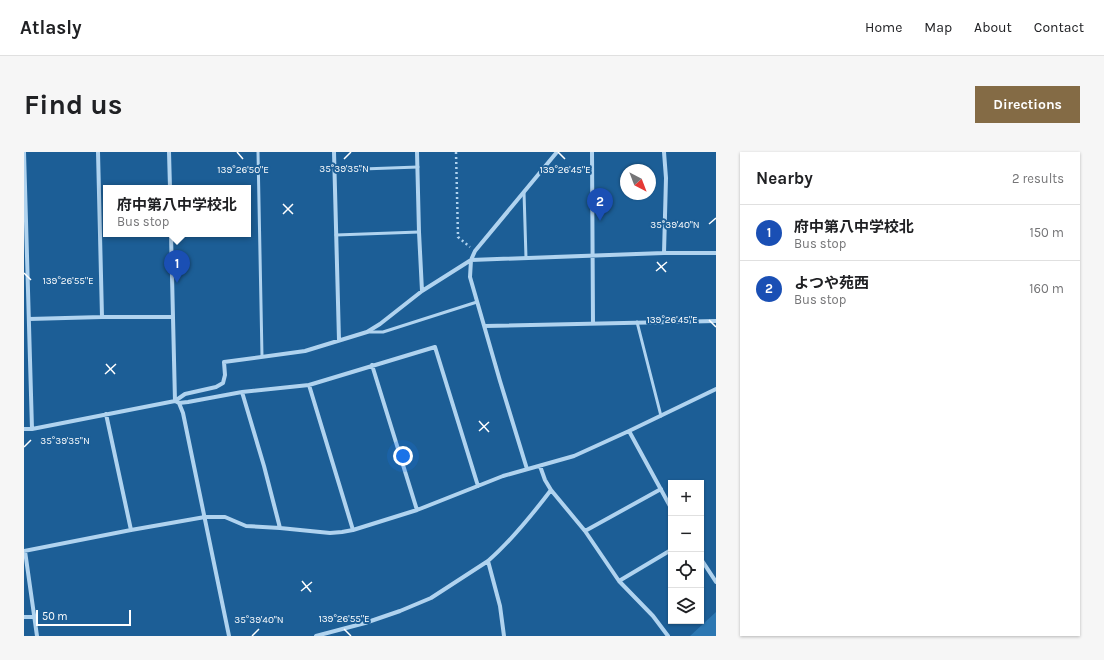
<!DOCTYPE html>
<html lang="en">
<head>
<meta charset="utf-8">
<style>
	:root { --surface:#fff; --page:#f6f6f6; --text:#202124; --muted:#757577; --line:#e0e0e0; --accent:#846b45 }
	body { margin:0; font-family:Karla,"Noto Sans JP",sans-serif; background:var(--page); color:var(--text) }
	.controls { position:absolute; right:12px; bottom:12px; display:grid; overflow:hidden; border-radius:0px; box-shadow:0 1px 3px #0004 }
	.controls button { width:36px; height:36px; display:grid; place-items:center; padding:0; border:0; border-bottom:1px solid var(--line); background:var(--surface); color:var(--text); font:20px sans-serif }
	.compass { position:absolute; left:596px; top:12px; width:36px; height:36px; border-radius:50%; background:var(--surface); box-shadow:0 1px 3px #0004; rotate:138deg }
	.scale { position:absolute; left:12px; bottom:10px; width:95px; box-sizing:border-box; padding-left:4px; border:2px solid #fff; border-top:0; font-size:11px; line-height:14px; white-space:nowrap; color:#fff; -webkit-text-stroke:3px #1c5e96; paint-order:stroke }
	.you { position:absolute; left:379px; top:304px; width:14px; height:14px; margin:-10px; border:3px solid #fff; border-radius:50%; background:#1a73e8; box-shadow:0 0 0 6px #1a73e833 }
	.badge { display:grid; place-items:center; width:26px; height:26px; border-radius:50%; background:var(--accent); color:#fff; font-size:13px; font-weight:700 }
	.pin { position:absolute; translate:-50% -33px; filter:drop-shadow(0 1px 2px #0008) }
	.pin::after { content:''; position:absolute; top:21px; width:14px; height:12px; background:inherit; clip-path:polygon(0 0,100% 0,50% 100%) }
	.popup { position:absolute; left:79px; top:33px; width:148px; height:52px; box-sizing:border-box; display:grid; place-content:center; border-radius:0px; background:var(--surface); filter:drop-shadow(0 1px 3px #0005); font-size:13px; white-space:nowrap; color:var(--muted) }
	.popup b { font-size:15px; color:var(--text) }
	.popup::after { content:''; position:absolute; left:50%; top:100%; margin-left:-8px; border:8px solid transparent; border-top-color:var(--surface) }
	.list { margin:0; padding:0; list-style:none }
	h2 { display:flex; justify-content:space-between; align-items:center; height:52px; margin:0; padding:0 16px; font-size:17px }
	h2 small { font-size:13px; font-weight:400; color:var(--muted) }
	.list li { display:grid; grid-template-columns:26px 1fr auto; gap:12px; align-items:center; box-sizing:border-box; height:56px; padding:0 16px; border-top:1px solid var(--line) }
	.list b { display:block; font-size:15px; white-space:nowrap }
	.list p { margin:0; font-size:13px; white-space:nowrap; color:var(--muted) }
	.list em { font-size:13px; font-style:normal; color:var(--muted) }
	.icon { flex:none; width:22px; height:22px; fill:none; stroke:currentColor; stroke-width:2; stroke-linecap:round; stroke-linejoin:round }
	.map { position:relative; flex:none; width:692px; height:484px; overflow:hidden; border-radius:0px }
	header { display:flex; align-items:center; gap:24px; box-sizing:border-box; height:56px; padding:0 20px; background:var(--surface); border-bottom:1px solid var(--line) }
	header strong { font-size:19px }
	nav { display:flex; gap:22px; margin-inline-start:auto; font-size:14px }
	.intro { display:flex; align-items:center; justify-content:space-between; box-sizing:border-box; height:96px; padding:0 24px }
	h1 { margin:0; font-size:28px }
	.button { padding:10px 18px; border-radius:0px; background:var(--accent); color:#fff; font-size:14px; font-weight:700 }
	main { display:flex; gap:24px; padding:0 24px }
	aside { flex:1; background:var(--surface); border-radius:0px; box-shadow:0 1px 3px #0004 }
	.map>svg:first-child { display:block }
	.green { fill:#2c77b2 }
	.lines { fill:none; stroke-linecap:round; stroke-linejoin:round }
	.path { stroke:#b0d3ef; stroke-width:2.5; stroke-dasharray:2 3; stroke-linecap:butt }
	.service { stroke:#b0d3ef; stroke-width:3 }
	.minor { stroke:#b0d3ef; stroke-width:4 }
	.ticks { fill:none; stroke:#fff; stroke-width:1.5 }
	.ticks-label { font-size:10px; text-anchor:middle; fill:#fff; stroke:#1c5e96; stroke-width:4; stroke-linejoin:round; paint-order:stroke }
</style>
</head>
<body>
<header>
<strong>Atlasly</strong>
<nav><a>Home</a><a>Map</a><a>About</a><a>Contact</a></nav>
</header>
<div class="intro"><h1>Find us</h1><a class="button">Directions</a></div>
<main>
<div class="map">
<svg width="692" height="484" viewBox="0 0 692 484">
	<rect width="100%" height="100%" fill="#1c5e96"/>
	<!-- green -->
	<path class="green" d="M 692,460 L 692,484 L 666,484 Z"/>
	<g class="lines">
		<!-- path -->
		<path class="path" d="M 432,0 L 434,85 L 446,95"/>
		<!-- service -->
		<path class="service" d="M 234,0 L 238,204
			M 311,18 L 394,15
			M 500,40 L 502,106
			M 312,83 L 395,80
			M 613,170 L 637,264
			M 343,180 L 359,180 L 453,150"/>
		<!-- minor -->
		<path class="minor" d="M 0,0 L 8,277
			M 74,0 L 78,165
			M 145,0 L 146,36
			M 310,0 L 315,188
			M 393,0 L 395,80 L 398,139
			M 568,0 L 569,171
			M 147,82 L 151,249
			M 640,101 L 642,26 L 640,0
			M 5,167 L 78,165 L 148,165
			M 461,174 L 692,169
			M 348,213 L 393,358
			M 285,233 L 329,378
			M 218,240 L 240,314 L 256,376
			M 153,250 L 155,251 L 159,261 L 205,484
			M 155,251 L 164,250 L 218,240 L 285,233 L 411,195 L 454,334
			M 82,262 L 107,378
			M 0,277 L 8,277 L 151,249 L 161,242 L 192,235 L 199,231 L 201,223 L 200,210 L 281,199 L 343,180 L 356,172 L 398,139 L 447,108 L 640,101 L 692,101
			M 605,279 L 647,356
			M 516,314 L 521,328 L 527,338 L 561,379 L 595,429 L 629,464 L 644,484
			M 503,317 L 476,229 L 446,125 L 447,108 L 451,99 L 533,0
			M 561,379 L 637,337
			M 0,399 L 107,378 L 181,365 L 201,365 L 222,374 L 256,376 L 306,381 L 318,380 L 329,378 L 393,358 L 479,324 L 550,304 L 605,279 L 692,237
			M 1,399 L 13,484
			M 677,407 L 692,430
			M 595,429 L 647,398
			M 0,465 L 10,465
			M 292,484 L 341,471 L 376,459 L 407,446 L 464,409
			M 480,484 L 476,454 L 464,409 C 488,388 508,363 527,338"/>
	</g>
	<!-- ticks -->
	<path class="ticks" d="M 213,0 L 219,7M 534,0 L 541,7M 320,7 L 327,0M 259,52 L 269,62M 259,62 L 269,52M 685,72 L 692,66M 633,110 L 642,120M 632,119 L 643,110M 0,121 L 7,128M 685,168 L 692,175M 82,212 L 91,222M 81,222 L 92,212M 455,269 L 465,280M 455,279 L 465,270M 0,295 L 7,288M 278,429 L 287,440M 277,439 L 288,430M 320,477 L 327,484M 228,484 L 235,477"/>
	<g class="ticks-label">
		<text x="320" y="20">35°39'35"N</text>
		<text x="219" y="21">139°26'50"E</text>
		<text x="541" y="21">139°26'45"E</text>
		<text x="651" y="76">35°39'40"N</text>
		<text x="44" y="132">139°26'55"E</text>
		<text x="648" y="171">139°26'45"E</text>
		<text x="41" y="292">35°39'35"N</text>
		<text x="320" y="470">139°26'55"E</text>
		<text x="235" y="471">35°39'40"N</text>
	</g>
</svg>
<div class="controls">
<button>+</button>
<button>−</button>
<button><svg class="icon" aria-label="locate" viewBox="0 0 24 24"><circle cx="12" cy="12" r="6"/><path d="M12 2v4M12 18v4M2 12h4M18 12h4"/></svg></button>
<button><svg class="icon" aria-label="layers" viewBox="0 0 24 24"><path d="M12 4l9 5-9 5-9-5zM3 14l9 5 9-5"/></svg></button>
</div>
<svg class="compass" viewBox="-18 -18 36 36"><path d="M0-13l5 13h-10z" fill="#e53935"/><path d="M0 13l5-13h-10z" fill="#757577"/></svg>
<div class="scale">50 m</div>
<div class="you"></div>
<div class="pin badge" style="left:153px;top:131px;background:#1a4fb4">1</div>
<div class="popup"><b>府中第八中学校北</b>Bus stop</div>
<div class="pin badge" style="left:576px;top:69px;background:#1a4fb4">2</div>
</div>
<aside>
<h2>Nearby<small>2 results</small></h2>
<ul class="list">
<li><span class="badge" style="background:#1a4fb4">1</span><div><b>府中第八中学校北</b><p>Bus stop</p></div><em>150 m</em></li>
<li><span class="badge" style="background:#1a4fb4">2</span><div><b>よつや苑西</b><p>Bus stop</p></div><em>160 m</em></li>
</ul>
</aside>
</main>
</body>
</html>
